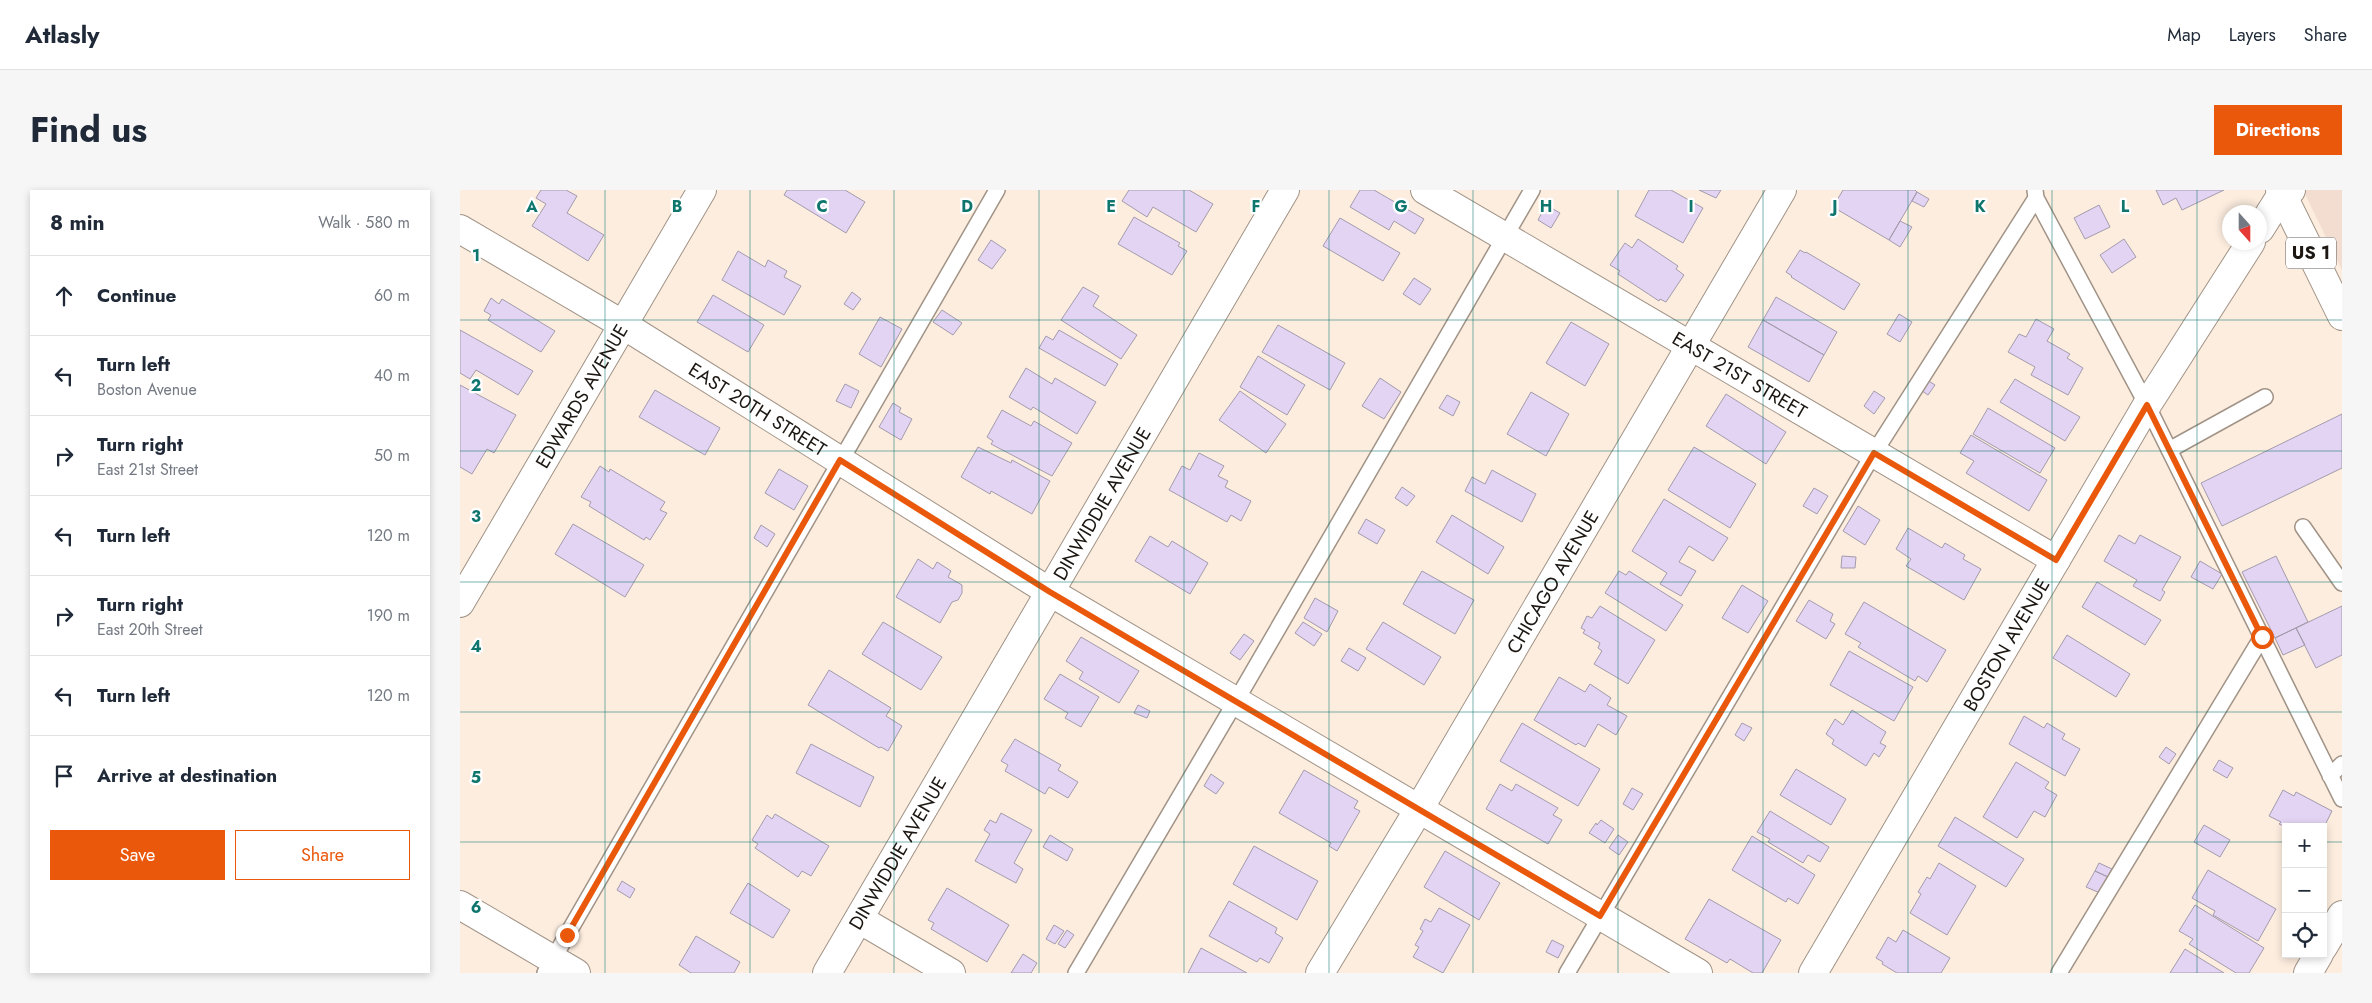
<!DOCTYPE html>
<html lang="en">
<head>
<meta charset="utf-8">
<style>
	:root { --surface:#fff; --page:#f6f6f7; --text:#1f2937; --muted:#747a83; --line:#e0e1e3; --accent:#ea580c }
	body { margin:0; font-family:Jost,sans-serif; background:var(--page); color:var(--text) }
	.controls { position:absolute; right:15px; bottom:15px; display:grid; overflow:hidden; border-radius:0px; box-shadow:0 2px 8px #0003 }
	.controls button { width:45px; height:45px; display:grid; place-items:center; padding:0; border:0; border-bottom:1px solid var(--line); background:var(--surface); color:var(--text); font:25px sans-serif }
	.compass { position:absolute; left:1762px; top:15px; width:45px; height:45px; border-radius:50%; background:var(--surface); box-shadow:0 2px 8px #0003; rotate:159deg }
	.stop { position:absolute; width:15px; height:15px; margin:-11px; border:4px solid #ea580c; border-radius:50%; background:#fff }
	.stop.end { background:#ea580c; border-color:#fff; box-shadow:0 1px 5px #0008 }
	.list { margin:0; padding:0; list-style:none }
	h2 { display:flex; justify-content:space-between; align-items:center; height:65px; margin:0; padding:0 20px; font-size:21px }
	h2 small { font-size:16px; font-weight:400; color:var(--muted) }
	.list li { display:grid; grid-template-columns:32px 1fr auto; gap:15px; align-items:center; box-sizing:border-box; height:80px; padding:0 20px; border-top:1px solid var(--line) }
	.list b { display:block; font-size:19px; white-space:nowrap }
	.list p { margin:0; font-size:16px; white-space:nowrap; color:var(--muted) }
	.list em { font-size:16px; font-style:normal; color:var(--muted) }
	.actions { display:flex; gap:10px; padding:15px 20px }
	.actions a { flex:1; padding:11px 0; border:1px solid var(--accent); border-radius:0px; text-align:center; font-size:18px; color:var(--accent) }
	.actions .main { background:var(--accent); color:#fff }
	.icon { flex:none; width:28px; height:28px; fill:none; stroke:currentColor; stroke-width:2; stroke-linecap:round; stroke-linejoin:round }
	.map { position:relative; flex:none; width:1882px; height:783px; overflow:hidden; border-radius:0px }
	header { display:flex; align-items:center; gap:30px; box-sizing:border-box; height:70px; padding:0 25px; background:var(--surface); border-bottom:1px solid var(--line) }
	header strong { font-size:24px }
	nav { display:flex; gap:28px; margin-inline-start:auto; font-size:18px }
	.intro { display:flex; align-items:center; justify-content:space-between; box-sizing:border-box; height:120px; padding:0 30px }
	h1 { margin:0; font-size:35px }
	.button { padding:12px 22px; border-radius:0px; background:var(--accent); color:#fff; font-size:18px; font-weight:700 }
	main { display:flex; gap:30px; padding:0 30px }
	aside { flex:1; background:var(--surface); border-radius:0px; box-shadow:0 2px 8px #0003 }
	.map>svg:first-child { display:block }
	.industrial { fill:#f3ddd0 }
	.building { fill:#e3d4f3; stroke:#a39bac }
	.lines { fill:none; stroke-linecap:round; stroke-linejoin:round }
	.service-casing { stroke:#a19386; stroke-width:18 }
	.minor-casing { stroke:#a19386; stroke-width:30 }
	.primary-casing { stroke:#a19386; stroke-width:30 }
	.service { stroke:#fff; stroke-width:15 }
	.minor { stroke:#fff; stroke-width:28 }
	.primary { stroke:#fff; stroke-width:28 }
	.route { stroke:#ea580c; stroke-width:6 }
	.grid { fill:none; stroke:#0f766e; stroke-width:1; stroke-opacity:0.55 }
	.labels { text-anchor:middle; stroke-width:4.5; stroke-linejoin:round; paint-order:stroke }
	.shield { fill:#fff; stroke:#605d59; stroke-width:1 }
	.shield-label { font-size:18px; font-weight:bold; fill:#1c1712 }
	.street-label { font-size:19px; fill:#1c1712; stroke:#fff }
	.grid-label { font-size:16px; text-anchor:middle; font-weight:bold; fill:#0f766e; stroke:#fff; stroke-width:4.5; stroke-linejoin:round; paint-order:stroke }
</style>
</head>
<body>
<header>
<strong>Atlasly</strong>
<nav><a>Map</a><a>Layers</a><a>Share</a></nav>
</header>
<div class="intro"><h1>Find us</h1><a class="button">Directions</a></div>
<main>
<aside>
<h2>8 min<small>Walk · 580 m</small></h2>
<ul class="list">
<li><svg class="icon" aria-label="ahead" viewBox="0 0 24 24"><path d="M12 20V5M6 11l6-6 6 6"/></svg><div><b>Continue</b></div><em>60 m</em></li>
<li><svg class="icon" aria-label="left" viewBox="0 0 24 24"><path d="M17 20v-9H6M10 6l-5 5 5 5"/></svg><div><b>Turn left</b><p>Boston Avenue</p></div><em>40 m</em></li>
<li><svg class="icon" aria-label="right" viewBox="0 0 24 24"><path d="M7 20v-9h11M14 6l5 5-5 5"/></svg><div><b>Turn right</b><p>East 21st Street</p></div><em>50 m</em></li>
<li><svg class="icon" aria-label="left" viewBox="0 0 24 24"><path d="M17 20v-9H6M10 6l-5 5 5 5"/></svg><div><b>Turn left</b></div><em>120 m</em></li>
<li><svg class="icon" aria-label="right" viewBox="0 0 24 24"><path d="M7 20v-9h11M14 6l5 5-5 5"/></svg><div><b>Turn right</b><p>East 20th Street</p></div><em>190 m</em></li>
<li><svg class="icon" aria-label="left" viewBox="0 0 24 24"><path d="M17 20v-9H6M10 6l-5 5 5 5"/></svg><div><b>Turn left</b></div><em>120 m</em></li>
<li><svg class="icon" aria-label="arrive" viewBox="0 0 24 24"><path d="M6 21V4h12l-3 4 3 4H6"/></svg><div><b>Arrive at destination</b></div></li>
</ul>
<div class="actions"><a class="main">Save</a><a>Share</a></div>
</aside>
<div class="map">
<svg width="1882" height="783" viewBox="0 0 1882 783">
	<rect width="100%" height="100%" fill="#fceddf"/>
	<!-- industrial -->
	<path class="industrial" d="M 1843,0 L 1882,0 L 1882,80 Z"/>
	<!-- building -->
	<path class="building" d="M 81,0 L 106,0 L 117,6 L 107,23 L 144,45 L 128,71 L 72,36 L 86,14 L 76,8 Z
		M 327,0 L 385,0 L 405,12 L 386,43 L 324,5 Z
		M 669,0 L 729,0 L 753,14 L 736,42 L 693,17 L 687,27 L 662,11 Z
		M 900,0 L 914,0 L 964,29 L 955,44 L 934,31 L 929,40 L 890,17 Z
		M 1189,0 L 1211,0 L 1243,18 L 1223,53 L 1175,26 Z
		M 1239,0 L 1261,0 L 1256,8 Z
		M 1383,0 L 1455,0 L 1457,2 L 1429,50 L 1373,17 Z
		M 1696,0 L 1764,0 L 1722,20 L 1716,8 L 1703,15 Z
		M 1457,2 L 1469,9 L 1464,17 L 1452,11 Z
		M 1086,15 L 1100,23 L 1091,38 L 1078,30 Z
		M 1639,15 L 1650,37 L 1625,49 L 1614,28 Z
		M 674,27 L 720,53 L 718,56 L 727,61 L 712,85 L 658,54 Z
		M 880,28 L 940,63 L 923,91 L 863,56 Z
		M 1440,31 L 1452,37 L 1440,57 L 1429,50 Z
		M 1178,49 L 1218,76 L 1216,79 L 1224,85 L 1206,112 L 1200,109 L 1199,111 L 1158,84 L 1160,81 L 1150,75 L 1165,53 L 1172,58 Z
		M 1664,49 L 1676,67 L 1652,83 L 1640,65 Z
		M 531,50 L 546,60 L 532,79 L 518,70 Z
		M 1340,60 L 1345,63 L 1346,62 L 1400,94 L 1384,120 L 1331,87 L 1332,86 L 1326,82 Z
		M 278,61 L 305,77 L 308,70 L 327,81 L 324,87 L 341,96 L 324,125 L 262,90 Z
		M 954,88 L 971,99 L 960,115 L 943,104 Z
		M 623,97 L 639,106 L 633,116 L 677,145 L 661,169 L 601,130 Z
		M 392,102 L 401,109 L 393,120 L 384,114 Z
		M 253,105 L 304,135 L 288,162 L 237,132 Z
		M 1316,107 L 1377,142 L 1364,165 L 1303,130 Z
		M 31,108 L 39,114 L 42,109 L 95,141 L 81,162 L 28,130 L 31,125 L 24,121 Z
		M 482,120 L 502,133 L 493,145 L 473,132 Z
		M 1439,124 L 1452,132 L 1440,152 L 1427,144 Z
		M 420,127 L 442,139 L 421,177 L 399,164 Z
		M 1576,129 L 1594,139 L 1587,151 L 1610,164 L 1607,168 L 1623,178 L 1608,205 L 1571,185 L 1575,177 L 1548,162 L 1559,144 L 1566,147 Z
		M 1303,130 L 1364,165 L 1349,192 L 1288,157 Z
		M 1111,132 L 1149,154 L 1125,196 L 1086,173 Z
		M 818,135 L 885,173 L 870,200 L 802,162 Z
		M 0,140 L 73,181 L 58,205 L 16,180 L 10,189 L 0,183 Z
		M 599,140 L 658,174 L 645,196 L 579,158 L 586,146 L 593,150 Z
		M 798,166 L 845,195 L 827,225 L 780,197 Z
		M 566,178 L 592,194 L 595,188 L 636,212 L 617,244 L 573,217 L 571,220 L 549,207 Z
		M 920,188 L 941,202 L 924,229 L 902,216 Z
		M 1464,188 L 1475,195 L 1468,205 L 1458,198 Z
		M 1555,189 L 1620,227 L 1605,251 L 1540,212 Z
		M 385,194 L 399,201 L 391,218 L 376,211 Z
		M 0,195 L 56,225 L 34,263 L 27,259 L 12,284 L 0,277 Z
		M 195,200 L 260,238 L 245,265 L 179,227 Z
		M 780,201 L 826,234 L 806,263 L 759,230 Z
		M 1414,201 L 1425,208 L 1414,224 L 1404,216 Z
		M 1071,202 L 1109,224 L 1086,266 L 1047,244 Z
		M 1266,204 L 1326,242 L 1306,274 L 1246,236 Z
		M 987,205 L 1000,212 L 993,226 L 979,218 Z
		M 433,213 L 441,218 L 439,222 L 452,229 L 441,250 L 419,237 Z
		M 1528,218 L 1595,258 L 1580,283 L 1513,244 Z
		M 542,220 L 571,236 L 574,231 L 612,253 L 592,286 L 531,254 L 533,251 L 527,247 Z
		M 1882,224 L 1882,278 L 1762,336 L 1741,293 Z
		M 1511,245 L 1587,290 L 1569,321 L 1506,283 L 1514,271 L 1500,263 Z
		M 518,257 L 551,273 L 552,270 L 590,291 L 572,324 L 531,301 L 530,304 L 501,287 Z
		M 1234,257 L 1296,294 L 1270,338 L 1208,300 Z
		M 739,263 L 764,276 L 758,286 L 768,291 L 765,297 L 791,311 L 781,331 L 771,325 L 767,332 L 709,300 L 722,276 L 730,280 Z
		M 140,276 L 149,282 L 150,279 L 205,312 L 200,320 L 207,323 L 190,350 L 186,347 L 184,350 L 129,316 L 131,312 L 121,307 Z
		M 319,279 L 348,296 L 334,320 L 305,303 Z
		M 1032,280 L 1076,304 L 1062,332 L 1005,301 L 1012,287 L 1025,294 Z
		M 942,297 L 955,306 L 947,316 L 935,308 Z
		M 1354,298 L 1368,306 L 1357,324 L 1343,316 Z
		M 1204,309 L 1268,348 L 1253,371 L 1229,356 L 1219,372 L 1236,381 L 1221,406 L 1200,394 L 1207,383 L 1172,361 Z
		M 1398,316 L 1420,330 L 1405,355 L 1383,341 Z
		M 992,325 L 1044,357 L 1028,384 L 976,352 Z
		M 906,329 L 925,340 L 917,354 L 898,343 Z
		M 113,334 L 184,375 L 165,407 L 95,364 Z
		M 301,335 L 315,344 L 307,357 L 294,348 Z
		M 1448,338 L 1482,358 L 1485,353 L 1505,365 L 1503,369 L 1521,379 L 1504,410 L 1446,376 L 1451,369 L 1436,359 Z
		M 1659,345 L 1675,354 L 1680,345 L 1721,367 L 1702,400 L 1705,402 L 1700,411 L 1673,396 L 1677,390 L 1644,371 Z
		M 690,346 L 708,357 L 712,351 L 748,373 L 730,404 L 675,371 Z
		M 1382,366 L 1396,367 L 1395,378 L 1381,378 Z
		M 1816,366 L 1848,432 L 1815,448 L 1782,382 Z
		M 458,369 L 473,379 L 477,372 L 491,381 L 488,387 L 502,395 L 502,403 L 498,410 L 492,412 L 480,433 L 436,407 Z
		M 1740,371 L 1762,384 L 1753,399 L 1731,387 Z
		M 962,381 L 1014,410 L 995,444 L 943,414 Z
		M 1159,381 L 1166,385 L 1169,381 L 1223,415 L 1206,441 L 1145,403 Z
		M 1637,392 L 1701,430 L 1685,455 L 1622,417 Z
		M 1282,395 L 1308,411 L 1288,443 L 1262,428 Z
		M 855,408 L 878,421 L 867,442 L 844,428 Z
		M 1349,410 L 1373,424 L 1370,431 L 1375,434 L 1366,449 L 1336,431 Z
		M 1404,412 L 1486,460 L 1467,492 L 1458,486 L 1455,491 L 1398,457 L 1401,453 L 1385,444 Z
		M 1140,416 L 1195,450 L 1168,494 L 1134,474 L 1142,461 L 1138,458 L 1140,453 L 1123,443 L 1125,440 L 1121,438 L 1127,426 L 1132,428 Z
		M 1882,416 L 1882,465 L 1856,478 L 1836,438 Z
		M 423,432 L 482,467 L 461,500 L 402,464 Z
		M 843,432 L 862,444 L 854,456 L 835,443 Z
		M 923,432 L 981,467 L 964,495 L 906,459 Z
		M 1836,438 L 1845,455 L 1823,465 L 1815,448 Z
		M 784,444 L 794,451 L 780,470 L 770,463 Z
		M 1607,445 L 1670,484 L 1656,507 L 1593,468 Z
		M 621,447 L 679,481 L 659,513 L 619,489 L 623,482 L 606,471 Z
		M 889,458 L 906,468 L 898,481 L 881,471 Z
		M 1389,461 L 1453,497 L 1434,531 L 1370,495 Z
		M 369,480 L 431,518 L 426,526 L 442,536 L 428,561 L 421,557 L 419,558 L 348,515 Z
		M 600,484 L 639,507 L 621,537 L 605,528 L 608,523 L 584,509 Z
		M 1099,487 L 1125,502 L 1130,494 L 1151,508 L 1147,515 L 1167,526 L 1156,545 L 1138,534 L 1125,557 L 1118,553 L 1116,555 L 1074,530 Z
		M 678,515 L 690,521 L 687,528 L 674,523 Z
		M 1392,520 L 1426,542 L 1420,553 L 1426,556 L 1419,567 L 1414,563 L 1406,576 L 1372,554 L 1374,550 L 1366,544 L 1375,529 L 1383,535 Z
		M 1564,526 L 1584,538 L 1587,533 L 1605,544 L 1602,549 L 1620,559 L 1605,586 L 1549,554 Z
		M 1062,533 L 1140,579 L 1118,616 L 1040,571 Z
		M 1282,533 L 1292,538 L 1284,551 L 1275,545 Z
		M 555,549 L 601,575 L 598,580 L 618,592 L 608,608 L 589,597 L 585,604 L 545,581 L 548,575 L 541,571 Z
		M 351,554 L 414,587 L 400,617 L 336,583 Z
		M 1706,557 L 1716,564 L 1709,574 L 1699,567 Z
		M 1759,570 L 1773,578 L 1767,588 L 1753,580 Z
		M 1556,572 L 1589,592 L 1585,598 L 1597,605 L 1585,627 L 1574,621 L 1557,648 L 1523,627 Z
		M 1336,579 L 1386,609 L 1371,635 L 1320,605 Z
		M 844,580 L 898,611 L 894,618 L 900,621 L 877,661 L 869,656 L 871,653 L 819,623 Z
		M 751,584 L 764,593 L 756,604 L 744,596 Z
		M 1040,594 L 1052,601 L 1056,594 L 1098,618 L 1093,625 L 1102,630 L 1088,654 L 1026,619 Z
		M 1172,598 L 1183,604 L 1173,620 L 1163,614 Z
		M 1823,600 L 1834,606 L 1836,602 L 1872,621 L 1863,639 L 1863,637 L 1826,637 L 1819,634 L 1821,632 L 1809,626 Z
		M 1310,621 L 1369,657 L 1360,672 L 1348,665 L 1343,673 L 1308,652 L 1310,649 L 1297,642 Z
		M 541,623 L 572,640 L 554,673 L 563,679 L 556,693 L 515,671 L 530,644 L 524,640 L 530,630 L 536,633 Z
		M 315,624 L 369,656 L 351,686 L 342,681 L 338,687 L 295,658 L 298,654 L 292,650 L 307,625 L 312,629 Z
		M 1495,627 L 1564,669 L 1546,697 L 1478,656 Z
		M 1141,630 L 1154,639 L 1145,653 L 1129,643 L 1136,633 L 1137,635 Z
		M 1744,635 L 1770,650 L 1760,667 L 1734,652 Z
		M 590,645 L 613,659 L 607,671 L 583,657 Z
		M 1158,645 L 1168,652 L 1159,665 L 1149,658 Z
		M 1292,646 L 1355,685 L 1338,714 L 1328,708 L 1326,712 L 1272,680 Z
		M 794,656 L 858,691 L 837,730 L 773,694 Z
		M 985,661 L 1040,693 L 1019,730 L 964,697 Z
		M 1479,673 L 1516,696 L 1487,745 L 1450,723 L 1461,704 L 1458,702 L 1467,687 L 1470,689 Z
		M 1639,673 L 1652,679 L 1648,687 L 1635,681 Z
		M 1748,680 L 1816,719 L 1798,751 L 1753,725 L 1755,721 L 1732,708 Z
		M 1635,681 L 1648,687 L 1640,703 L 1626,697 Z
		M 162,691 L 175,699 L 170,708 L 157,700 Z
		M 288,693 L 330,720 L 313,748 L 270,723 Z
		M 487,698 L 549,735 L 527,772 L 471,739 L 474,733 L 468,730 Z
		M 1249,709 L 1321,750 L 1302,783 L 1293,783 L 1270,769 L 1267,773 L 1225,749 Z
		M 769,711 L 817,738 L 815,743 L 823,748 L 809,773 L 800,768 L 797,772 L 749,746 Z
		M 1735,715 L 1804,758 L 1789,783 L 1776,783 L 1729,754 L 1733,749 L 1719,741 Z
		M 979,718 L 1010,735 L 983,783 L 953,767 L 959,757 L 955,755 L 963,741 L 960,739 L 965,729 L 971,732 Z
		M 594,735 L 604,741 L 595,754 L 586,749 Z
		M 607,740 L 614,745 L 605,758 L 598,754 Z
		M 1443,740 L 1490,768 L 1481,783 L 1437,783 L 1422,774 L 1423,772 L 1416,768 L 1428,747 L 1436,752 Z
		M 236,746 L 280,772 L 274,783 L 231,783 L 219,775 Z
		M 1092,750 L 1104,756 L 1098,768 L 1086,762 Z
		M 741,758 L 787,783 L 728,783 Z
		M 1725,759 L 1764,783 L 1710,783 Z
		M 563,764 L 577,773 L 571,783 L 551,783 Z"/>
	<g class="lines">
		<!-- service casing -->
		<g class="service-casing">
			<path id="service" d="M 1576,8 L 1687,215 L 1882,609
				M 1709,260 L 1805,207
				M 1843,337 L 1882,393
				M 1870,586 L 1882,574
				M 85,783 L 537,0
				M 616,783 L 776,511 L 1072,0
				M 1107,783 L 1414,263 L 1576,8 L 1575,0
				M 1599,783 L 1802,447"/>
		</g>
		<!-- minor casing -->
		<g class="minor-casing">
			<g id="minor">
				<path id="s1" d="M 965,0 L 1596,370"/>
				<path id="s2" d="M 0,39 L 162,134 L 590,402 L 1238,783"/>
				<path d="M 1800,39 L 1822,4 L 1831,0"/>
				<path id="s3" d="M 0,413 L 242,0"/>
				<path d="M 0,715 L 116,783"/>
				<path d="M 399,729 L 491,783"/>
				<path d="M 1863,757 L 1882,725"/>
				<path id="s4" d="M 367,783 L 825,0"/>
				<path id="s5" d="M 860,783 L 959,619 L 1322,0"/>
				<path id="s6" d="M 1353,783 L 1687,215 L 1791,52"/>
				<path d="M 1848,783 L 1859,764"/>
			</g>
		</g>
		<!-- primary casing -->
		<g class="primary-casing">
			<path id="primary" d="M 1820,0 L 1882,126"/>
		</g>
		<!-- service -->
		<use href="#service" class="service"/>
		<!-- minor -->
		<use href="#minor" class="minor"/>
		<!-- primary -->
		<use href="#primary" class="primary"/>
	</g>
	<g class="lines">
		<!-- route -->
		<path class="route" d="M 107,745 L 380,270 L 590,402 L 1140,726 L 1414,263 L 1596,370 L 1687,215 L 1802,447"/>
	</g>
	<!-- grid -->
	<path class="grid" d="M 145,0 L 145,783M 290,0 L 290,783M 434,0 L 434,783M 579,0 L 579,783M 724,0 L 724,783M 869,0 L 869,783M 1013,0 L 1013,783M 1158,0 L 1158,783M 1303,0 L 1303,783M 1448,0 L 1448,783M 1592,0 L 1592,783M 1737,0 L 1737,783M 0,130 L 1882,130M 0,261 L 1882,261M 0,392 L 1882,392M 0,522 L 1882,522M 0,652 L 1826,652M 1863,652 L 1882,652"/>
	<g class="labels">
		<!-- shield labels -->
		<rect class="shield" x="1826" y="47.5" width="50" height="31" rx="4"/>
		<g class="shield-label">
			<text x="1851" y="69">US 1</text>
		</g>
		<!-- street labels -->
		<g class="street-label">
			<text dy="7" stroke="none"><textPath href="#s1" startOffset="365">EAST 21ST STREET</textPath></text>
			<text dy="7" stroke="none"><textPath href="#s3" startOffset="240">EDWARDS AVENUE</textPath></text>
			<text dy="7" stroke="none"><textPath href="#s2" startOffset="348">EAST 20TH STREET</textPath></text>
			<text dy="7" stroke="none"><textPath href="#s4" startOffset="544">DINWIDDIE AVENUE</textPath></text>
			<text dy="7" stroke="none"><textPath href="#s5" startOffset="455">CHICAGO AVENUE</textPath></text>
			<text dy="7" stroke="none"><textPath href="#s6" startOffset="381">BOSTON AVENUE</textPath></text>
			<text dy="7" stroke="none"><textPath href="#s4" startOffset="139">DINWIDDIE AVENUE</textPath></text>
		</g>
	</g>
	<g class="grid-label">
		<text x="72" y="22">A</text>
		<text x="217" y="22">B</text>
		<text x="362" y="22">C</text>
		<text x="507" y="22">D</text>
		<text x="651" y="22">E</text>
		<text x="796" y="22">F</text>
		<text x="941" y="22">G</text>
		<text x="1086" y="22">H</text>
		<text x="1231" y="22">I</text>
		<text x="1375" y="22">J</text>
		<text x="1520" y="22">K</text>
		<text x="1665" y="22">L</text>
		<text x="16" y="71">1</text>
		<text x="16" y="201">2</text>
		<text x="16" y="332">3</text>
		<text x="16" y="462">4</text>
		<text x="16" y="593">5</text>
		<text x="16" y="723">6</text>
	</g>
</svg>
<div class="controls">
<button>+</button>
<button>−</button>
<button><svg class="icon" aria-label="locate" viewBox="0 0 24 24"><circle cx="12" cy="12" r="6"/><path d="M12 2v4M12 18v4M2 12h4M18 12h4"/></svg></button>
</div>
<svg class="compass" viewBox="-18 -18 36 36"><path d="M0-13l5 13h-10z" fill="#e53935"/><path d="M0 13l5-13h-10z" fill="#747a83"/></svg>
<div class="stop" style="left:1802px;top:447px"></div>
<div class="stop end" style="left:107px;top:745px"></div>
</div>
</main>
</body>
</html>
